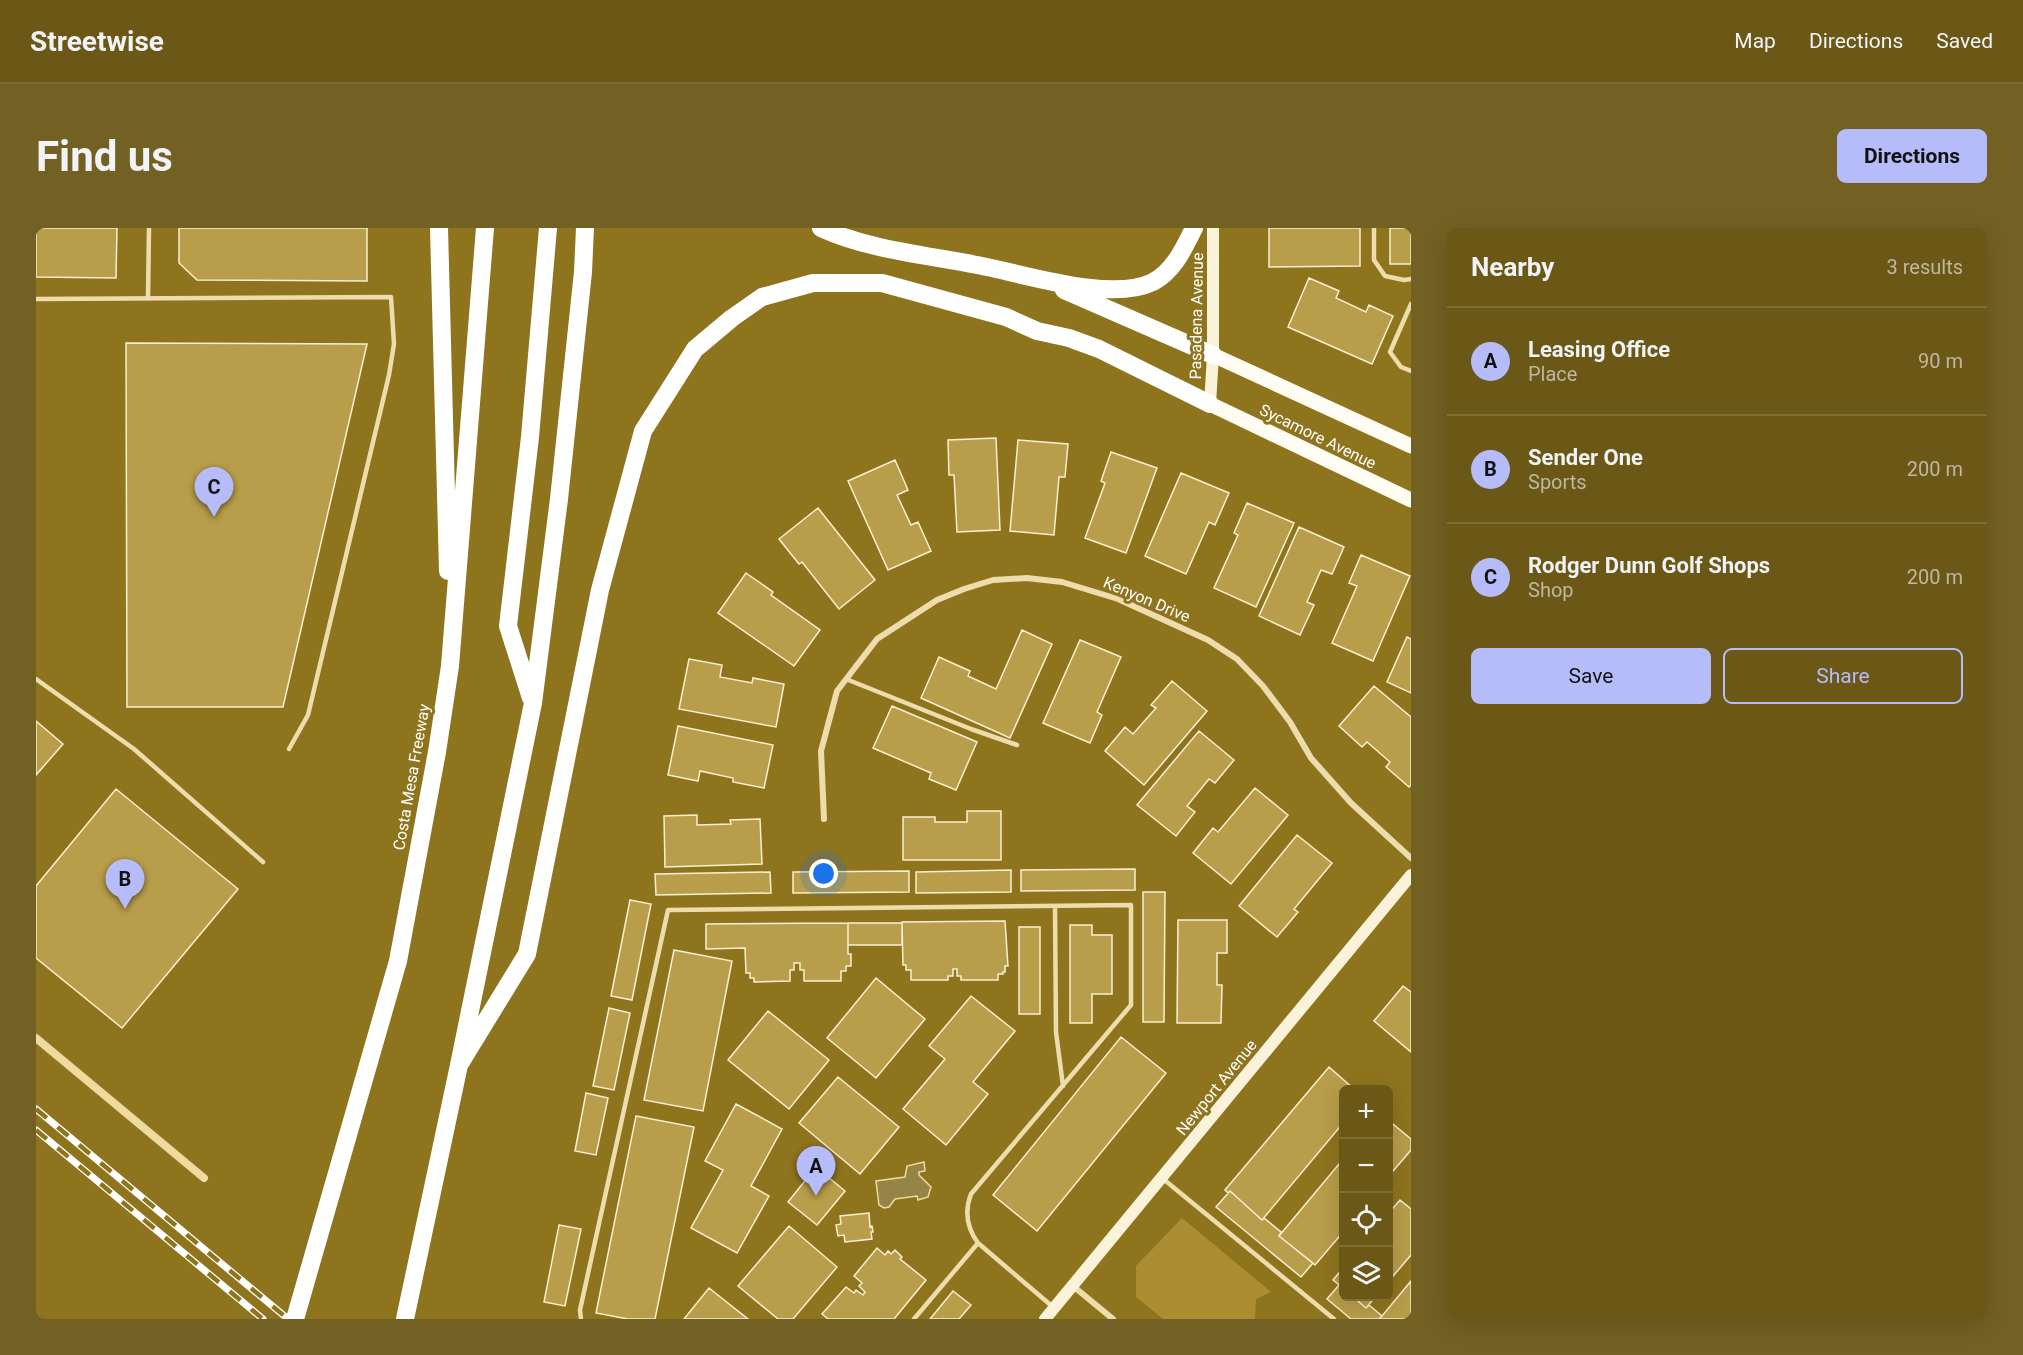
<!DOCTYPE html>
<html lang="en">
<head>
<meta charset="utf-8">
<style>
	:root { --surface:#6b5716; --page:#736023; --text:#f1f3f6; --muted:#beb8a1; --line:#7e6d35; --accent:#b5bcf9 }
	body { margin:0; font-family:Roboto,sans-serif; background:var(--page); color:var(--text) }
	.controls { position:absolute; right:18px; bottom:18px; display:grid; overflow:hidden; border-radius:9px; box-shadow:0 6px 24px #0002 }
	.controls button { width:54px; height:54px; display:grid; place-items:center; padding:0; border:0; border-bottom:2px solid var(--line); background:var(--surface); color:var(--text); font:30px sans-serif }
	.you { position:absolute; left:788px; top:646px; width:21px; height:21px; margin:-15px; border:4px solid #fff; border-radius:50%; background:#1a73e8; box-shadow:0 0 0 9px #1a73e833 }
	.badge { display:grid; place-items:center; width:39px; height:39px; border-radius:50%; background:var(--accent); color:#111; font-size:20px; font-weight:700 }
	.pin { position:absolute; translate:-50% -50px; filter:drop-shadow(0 2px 3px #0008) }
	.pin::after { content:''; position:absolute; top:32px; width:21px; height:18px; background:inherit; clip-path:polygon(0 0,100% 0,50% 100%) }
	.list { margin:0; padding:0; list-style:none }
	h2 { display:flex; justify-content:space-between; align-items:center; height:78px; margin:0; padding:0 24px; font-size:26px }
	h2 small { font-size:20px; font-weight:400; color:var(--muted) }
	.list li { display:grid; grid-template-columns:39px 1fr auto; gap:18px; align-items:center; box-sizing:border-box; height:108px; padding:0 24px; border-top:2px solid var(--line) }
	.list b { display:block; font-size:22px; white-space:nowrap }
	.list p { margin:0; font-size:20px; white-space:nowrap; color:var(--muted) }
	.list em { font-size:20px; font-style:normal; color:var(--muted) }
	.actions { display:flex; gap:12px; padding:18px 24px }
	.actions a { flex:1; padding:14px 0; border:2px solid var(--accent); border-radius:9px; text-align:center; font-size:21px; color:var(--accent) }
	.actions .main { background:var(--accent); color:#111 }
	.icon { flex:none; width:33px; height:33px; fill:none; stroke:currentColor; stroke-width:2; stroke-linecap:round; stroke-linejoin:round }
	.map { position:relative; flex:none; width:1375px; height:1091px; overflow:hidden; border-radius:9px }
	header { display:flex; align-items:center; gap:36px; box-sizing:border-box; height:84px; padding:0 30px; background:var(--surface); border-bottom:2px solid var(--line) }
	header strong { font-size:28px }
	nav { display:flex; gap:33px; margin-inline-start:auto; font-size:21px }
	.intro { display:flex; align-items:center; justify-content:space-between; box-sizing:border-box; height:144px; padding:0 36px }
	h1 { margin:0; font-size:42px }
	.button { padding:15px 27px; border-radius:9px; background:var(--accent); color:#111; font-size:21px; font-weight:700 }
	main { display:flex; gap:36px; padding:0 36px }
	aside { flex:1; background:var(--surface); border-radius:9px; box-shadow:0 6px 24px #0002 }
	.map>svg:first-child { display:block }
	.park { fill:#ac8d31 }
	.water { fill:#968346; stroke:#efdaa0; stroke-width:1.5 }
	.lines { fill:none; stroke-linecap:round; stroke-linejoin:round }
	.stream { stroke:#efdaa0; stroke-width:8 }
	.building { fill:#b89d4a; stroke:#f9efd2; stroke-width:1.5 }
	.lane { stroke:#edddad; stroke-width:4.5 }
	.street { stroke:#edddad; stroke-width:6 }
	.secondary { stroke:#faf2d9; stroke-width:12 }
	.primary { stroke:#fffdf3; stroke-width:15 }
	.highway { stroke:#fff; stroke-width:18 }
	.rail-casing { stroke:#fff; stroke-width:7 }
	.rail { stroke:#8f741e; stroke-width:4.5; stroke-dasharray:14; stroke-linecap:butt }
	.labels { text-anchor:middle; stroke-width:6; stroke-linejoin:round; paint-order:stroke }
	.street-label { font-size:16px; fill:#fff; stroke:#8f741e }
</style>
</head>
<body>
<header>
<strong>Streetwise</strong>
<nav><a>Map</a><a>Directions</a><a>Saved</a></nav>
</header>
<div class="intro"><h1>Find us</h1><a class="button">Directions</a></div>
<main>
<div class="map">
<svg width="1375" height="1091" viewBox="0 0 1375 1091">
	<rect width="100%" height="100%" fill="#8f741e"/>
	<!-- park -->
	<path class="park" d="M 1146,990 L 1235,1064 L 1220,1071 L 1219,1091 L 1127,1091 L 1100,1069 L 1100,1038 Z"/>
	<!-- water -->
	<path class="water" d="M 888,934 L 889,943 L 883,944 L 883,947 L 895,959 L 892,969 L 882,972 L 881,968 L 859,971 L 853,979 L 848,980 L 843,977 L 840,953 L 869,949 L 871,938 Z"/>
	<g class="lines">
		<!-- stream -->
		<path class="stream" d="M 0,810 L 168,950"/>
	</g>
	<!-- building -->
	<path class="building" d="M 0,0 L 81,0 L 80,50 L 0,49 Z
		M 143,0 L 331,0 L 331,53 L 161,52 L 143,35 Z
		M 1233,0 L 1324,0 L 1324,38 L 1233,39 Z
		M 1354,0 L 1375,0 L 1375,36 L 1354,36 Z
		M 1273,50 L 1303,63 L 1300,70 L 1330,84 L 1333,77 L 1357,88 L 1336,136 L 1252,99 Z
		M 90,115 L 331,116 L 247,479 L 91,479 Z
		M 960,210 L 964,302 L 921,304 L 918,247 L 913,247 L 912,212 Z
		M 982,212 L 1032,216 L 1029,249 L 1023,249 L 1018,307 L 974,303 Z
		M 1075,224 L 1121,240 L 1090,325 L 1049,310 L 1069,255 L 1065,253 Z
		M 859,232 L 872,262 L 861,267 L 875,297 L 882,294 L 895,323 L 852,342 L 812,253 Z
		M 1145,245 L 1193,265 L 1179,297 L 1173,294 L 1150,346 L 1109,328 Z
		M 1211,275 L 1258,295 L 1220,379 L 1178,360 L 1202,307 L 1198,305 Z
		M 782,280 L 839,352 L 803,381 L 766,334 L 763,336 L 743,311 Z
		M 1263,299 L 1308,319 L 1296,346 L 1285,342 L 1271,374 L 1278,377 L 1264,407 L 1223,388 Z
		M 1325,327 L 1374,348 L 1337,433 L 1296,415 L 1321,358 L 1313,355 Z
		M 710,345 L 737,364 L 735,367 L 784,402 L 758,438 L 682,385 Z
		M 986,402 L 1016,416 L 974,510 L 885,470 L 903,429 L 934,443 L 932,448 L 960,461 Z
		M 1371,409 L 1375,411 L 1375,465 L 1351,454 Z
		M 1044,412 L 1085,429 L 1061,484 L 1066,487 L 1054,515 L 1007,495 Z
		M 653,431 L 686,437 L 684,449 L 716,455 L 717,450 L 748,456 L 740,499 L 643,481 Z
		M 1136,453 L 1171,483 L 1108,557 L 1069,523 L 1089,499 L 1097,506 L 1120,480 L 1115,477 Z
		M 1338,458 L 1375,489 L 1375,557 L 1373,559 L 1350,539 L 1354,534 L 1331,514 L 1326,519 L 1303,498 Z
		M 856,478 L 941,514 L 920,562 L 893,551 L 895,545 L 837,520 Z
		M 0,493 L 27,516 L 0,547 Z
		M 642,498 L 737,517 L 728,560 L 697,554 L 697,550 L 664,543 L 662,553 L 632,547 Z
		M 1163,503 L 1198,532 L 1179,555 L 1173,551 L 1151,578 L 1159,584 L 1140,608 L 1101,577 Z
		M 1219,560 L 1252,587 L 1195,656 L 1157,625 L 1177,600 L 1182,604 Z
		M 80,561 L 202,661 L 86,800 L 0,730 L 0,658 Z
		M 931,583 L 965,583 L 965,632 L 867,632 L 867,589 L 899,589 L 899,594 L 931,594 Z
		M 661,587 L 661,597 L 695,596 L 694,592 L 724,591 L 726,636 L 629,639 L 628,588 Z
		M 1261,607 L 1296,635 L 1258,681 L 1262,684 L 1241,709 L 1203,678 Z
		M 1099,641 L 1099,662 L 985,663 L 985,642 Z
		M 975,642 L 975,664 L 880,665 L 880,644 Z
		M 873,643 L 873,664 L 757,665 L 757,644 Z
		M 734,644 L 735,665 L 620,667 L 619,646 Z
		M 1107,664 L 1129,664 L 1128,794 L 1107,794 Z
		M 594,672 L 615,676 L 596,772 L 575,768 Z
		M 1142,692 L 1191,692 L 1191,725 L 1181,725 L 1181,757 L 1186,757 L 1185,795 L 1141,795 Z
		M 969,693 L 972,738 L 969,738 L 969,744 L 967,744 L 967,746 L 962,746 L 962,752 L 925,752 L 925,748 L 921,748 L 921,741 L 917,741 L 917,748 L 912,748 L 912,752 L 875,752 L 875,742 L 870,742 L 870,737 L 867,737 L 866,694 Z
		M 812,695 L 812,726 L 815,726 L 815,738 L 810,738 L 810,743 L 805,743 L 805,753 L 768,753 L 768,742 L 764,742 L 764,735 L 758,735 L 758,742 L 754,742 L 754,753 L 718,754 L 718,750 L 714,750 L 714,745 L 710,745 L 709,720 L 670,721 L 670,696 Z
		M 812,695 L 866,695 L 866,717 L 812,717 Z
		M 1034,697 L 1056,697 L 1056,707 L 1076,707 L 1076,766 L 1056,766 L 1056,795 L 1034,795 Z
		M 983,699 L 1004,699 L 1004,786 L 983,786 Z
		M 638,722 L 696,733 L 667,883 L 608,872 Z
		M 840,750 L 889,791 L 840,850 L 791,810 Z
		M 1367,758 L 1375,764 L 1375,824 L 1338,793 Z
		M 935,768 L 979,803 L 937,854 L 952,866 L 910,917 L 867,881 L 909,831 L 893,818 Z
		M 573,780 L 594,785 L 578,862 L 557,858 Z
		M 732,783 L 793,832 L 753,881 L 692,832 Z
		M 1085,809 L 1130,845 L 1001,1003 L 957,967 Z
		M 1293,839 L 1319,862 L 1308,862 L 1308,894 L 1226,992 L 1194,963 L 1192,965 L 1189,962 Z
		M 802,849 L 863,899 L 824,946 L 763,895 Z
		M 550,865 L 572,870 L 560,927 L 539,923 Z
		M 700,876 L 746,901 L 715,958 L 733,968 L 701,1025 L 655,1000 L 687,942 L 669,933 Z
		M 600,888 L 658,899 L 619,1091 L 592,1091 L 560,1085 Z
		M 1352,892 L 1375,911 L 1375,922 L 1352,949 Z
		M 1308,930 L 1308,1003 L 1279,1037 L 1243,1008 Z
		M 780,939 L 809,963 L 781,997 L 752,974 Z
		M 1194,963 L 1226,992 L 1228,990 L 1245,1004 L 1243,1008 L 1277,1035 L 1265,1049 L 1180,979 Z
		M 1364,972 L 1375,981 L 1375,1027 L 1352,1054 L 1352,986 Z
		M 833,985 L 834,999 L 836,998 L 837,1004 L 835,1004 L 836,1011 L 809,1014 L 808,1007 L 802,1008 L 800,997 L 805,996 L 804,988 Z
		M 523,997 L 545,1001 L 529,1078 L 508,1074 Z
		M 753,998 L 801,1039 L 757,1091 L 742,1091 L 702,1058 Z
		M 841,1020 L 849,1027 L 852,1023 L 855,1026 L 859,1022 L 866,1029 L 864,1031 L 890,1052 L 858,1091 L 792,1091 L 786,1086 L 810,1059 L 818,1065 L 820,1062 L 827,1067 L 829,1064 L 823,1058 L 826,1055 L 818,1048 Z
		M 1308,1039 L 1308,1061 L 1297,1052 Z
		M 1375,1053 L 1375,1091 L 1343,1091 L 1346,1088 Z
		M 1303,1057 L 1308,1061 L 1308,1068 L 1316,1068 L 1330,1080 L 1333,1077 L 1346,1088 L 1343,1091 L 1315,1091 L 1291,1071 Z
		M 673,1060 L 712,1091 L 648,1091 Z
		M 917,1063 L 935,1077 L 923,1091 L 894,1091 Z
		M 1316,1068 L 1340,1068 L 1330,1080 Z"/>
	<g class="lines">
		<!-- lane -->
		<path class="lane" d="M 1338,0 L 1338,32 L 1349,48 L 1368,52 L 1375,51
			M 112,70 L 113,0
			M 0,71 L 355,69 L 358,116 L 353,147 L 272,487 L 253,521
			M 1375,76 L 1354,124 L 1365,139 L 1375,143
			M 0,451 L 98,521 L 227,634
			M 810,451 L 935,501 L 981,517
			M 1019,678 L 1020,804 L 1027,858
			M 1126,950 L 1298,1091
			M 545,1091 L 544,1082 L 632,682 L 1095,677 L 1095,777 L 935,966 C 928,984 931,1000 942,1015
			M 878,1091 L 942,1015 L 1017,1079"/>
		<!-- street -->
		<path class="street" d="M 788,591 L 785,523 L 801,463 L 841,411 L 901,372 L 928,361 L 957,352 L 991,350 L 1026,354 L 1082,371 L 1172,412 L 1201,431 L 1227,458 L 1254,494 L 1275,530 L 1315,575 L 1375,630
			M 1037,1058 L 1077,1091"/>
		<!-- secondary -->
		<path class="secondary" d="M 1174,176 L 1177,127 L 1177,0
			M 1009,1091 L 1375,647"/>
		<!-- primary -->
		<path class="primary" d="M 1177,127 L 1375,218
			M 1174,176 L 1375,272"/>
		<!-- highway -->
		<path class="highway" d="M 403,0 L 412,343
			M 785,0 C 833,22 890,27 941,37 C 986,45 1074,75 1117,54 C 1138,43 1148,20 1158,0
			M 1028,62 L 1177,127
			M 495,470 L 472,398 L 494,209 L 512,0
			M 423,837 L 491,726 L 564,362 L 607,203 L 659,121 L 696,90 L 726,69 L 777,55 L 846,55 L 970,89 L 1001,103 L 1033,110 L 1063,121 L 1174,176
			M 259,1091 L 362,733 L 401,524 L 414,438 L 449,0
			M 369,1091 L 423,837 L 497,475 L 523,271 L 547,44 L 549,0"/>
		<!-- rail casing -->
		<g class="rail-casing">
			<path id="rail" d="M 0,881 L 252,1091
				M 0,902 L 227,1091"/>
		</g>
		<!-- rail -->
		<use href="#rail" class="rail"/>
	</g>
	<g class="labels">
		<!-- street labels -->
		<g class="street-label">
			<text transform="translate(1160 88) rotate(-89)" y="6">Pasadena Avenue</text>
			<text transform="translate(1282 208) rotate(26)" y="6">Sycamore Avenue</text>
			<text transform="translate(1111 371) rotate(23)" y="6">Kenyon Drive</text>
			<text transform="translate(375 549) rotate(-80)" y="6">Costa Mesa Freeway</text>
			<text transform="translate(1180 859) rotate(-51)" y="6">Newport Avenue</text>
		</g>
	</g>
</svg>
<div class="controls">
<button>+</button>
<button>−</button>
<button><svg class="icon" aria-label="locate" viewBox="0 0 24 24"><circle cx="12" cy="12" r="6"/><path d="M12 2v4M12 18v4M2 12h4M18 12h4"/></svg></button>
<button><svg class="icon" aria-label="layers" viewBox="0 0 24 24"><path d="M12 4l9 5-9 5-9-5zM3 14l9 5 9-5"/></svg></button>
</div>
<div class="you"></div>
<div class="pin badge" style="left:780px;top:968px">A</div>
<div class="pin badge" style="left:89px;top:681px">B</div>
<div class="pin badge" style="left:178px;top:289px">C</div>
</div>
<aside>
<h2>Nearby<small>3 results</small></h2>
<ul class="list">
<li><span class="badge">A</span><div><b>Leasing Office</b><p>Place</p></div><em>90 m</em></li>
<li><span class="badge">B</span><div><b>Sender One</b><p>Sports</p></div><em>200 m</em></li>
<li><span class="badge">C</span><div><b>Rodger Dunn Golf Shops</b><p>Shop</p></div><em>200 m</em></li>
</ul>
<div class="actions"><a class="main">Save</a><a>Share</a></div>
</aside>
</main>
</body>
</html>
